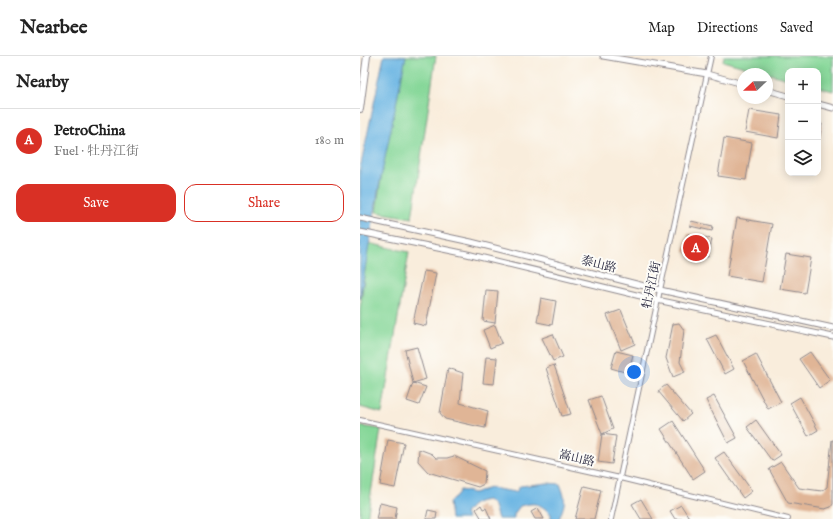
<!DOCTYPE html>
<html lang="en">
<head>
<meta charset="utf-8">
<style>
	:root { --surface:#fff; --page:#f2f2f2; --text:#222; --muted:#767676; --line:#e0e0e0; --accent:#d93025 }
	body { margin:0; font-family:"IM FELL English","Noto Serif SC",serif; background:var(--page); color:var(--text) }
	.controls { position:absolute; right:12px; top:12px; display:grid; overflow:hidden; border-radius:8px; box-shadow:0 2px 10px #0003 }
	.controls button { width:36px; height:36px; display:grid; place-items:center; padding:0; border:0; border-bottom:1px solid var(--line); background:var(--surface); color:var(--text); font:20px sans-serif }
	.compass { position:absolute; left:377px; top:12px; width:36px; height:36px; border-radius:50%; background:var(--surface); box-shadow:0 2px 10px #0003; rotate:248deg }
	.you { position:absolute; left:274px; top:316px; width:14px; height:14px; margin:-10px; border:3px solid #fff; border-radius:50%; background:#1a73e8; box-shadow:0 0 0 6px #1a73e833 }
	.badge { display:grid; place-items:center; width:26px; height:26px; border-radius:50%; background:var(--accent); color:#fff; font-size:13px; font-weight:700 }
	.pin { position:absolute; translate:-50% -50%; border:2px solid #fff; box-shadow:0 1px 4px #0006 }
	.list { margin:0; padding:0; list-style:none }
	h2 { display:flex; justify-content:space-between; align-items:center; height:52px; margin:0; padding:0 16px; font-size:17px }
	h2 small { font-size:13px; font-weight:400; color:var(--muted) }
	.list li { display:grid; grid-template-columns:26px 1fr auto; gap:12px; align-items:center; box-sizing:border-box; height:64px; padding:0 16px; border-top:1px solid var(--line) }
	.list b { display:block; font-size:15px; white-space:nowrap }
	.list p { margin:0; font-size:13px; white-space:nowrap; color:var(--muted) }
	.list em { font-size:13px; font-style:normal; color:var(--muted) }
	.actions { display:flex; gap:8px; padding:12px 16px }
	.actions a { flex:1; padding:9px 0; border:1px solid var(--accent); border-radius:12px; text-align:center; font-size:14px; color:var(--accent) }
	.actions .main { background:var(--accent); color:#fff }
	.icon { flex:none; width:22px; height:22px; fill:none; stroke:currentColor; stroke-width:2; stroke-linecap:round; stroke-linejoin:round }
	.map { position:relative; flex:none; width:473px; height:463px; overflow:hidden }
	header { display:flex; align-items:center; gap:24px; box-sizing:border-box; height:56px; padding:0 20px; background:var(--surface); border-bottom:1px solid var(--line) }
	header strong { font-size:19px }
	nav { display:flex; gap:22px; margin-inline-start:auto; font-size:14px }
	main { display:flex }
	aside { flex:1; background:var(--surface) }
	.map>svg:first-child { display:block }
	.green { fill:#85d798; stroke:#547c6a }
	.water { fill:#6bb5e3; stroke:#466c8f }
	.building { fill:#e0b596 }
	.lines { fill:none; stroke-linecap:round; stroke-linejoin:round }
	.minor-casing { stroke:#8e888c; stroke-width:6 }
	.tertiary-casing { stroke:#8e888c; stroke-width:7 }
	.primary-casing { stroke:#8e888c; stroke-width:8 }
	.minor { stroke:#fff; stroke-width:4 }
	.tertiary { stroke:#fff; stroke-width:5 }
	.primary { stroke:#fff; stroke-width:6 }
	.labels { text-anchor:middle; stroke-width:4; stroke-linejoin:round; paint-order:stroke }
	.street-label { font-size:12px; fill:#22223b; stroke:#fdfcf7 }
</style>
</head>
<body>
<header>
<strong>Nearbee</strong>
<nav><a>Map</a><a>Directions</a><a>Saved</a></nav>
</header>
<main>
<aside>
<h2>Nearby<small></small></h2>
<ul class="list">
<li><span class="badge">A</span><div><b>PetroChina</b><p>Fuel · 牡丹江街</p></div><em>180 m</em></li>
</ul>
<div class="actions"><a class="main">Save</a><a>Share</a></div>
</aside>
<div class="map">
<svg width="473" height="463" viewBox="0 0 473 463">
	<rect width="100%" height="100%" fill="#fdfcf7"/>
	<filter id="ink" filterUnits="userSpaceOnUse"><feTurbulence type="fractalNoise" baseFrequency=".025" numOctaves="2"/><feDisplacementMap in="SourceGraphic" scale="8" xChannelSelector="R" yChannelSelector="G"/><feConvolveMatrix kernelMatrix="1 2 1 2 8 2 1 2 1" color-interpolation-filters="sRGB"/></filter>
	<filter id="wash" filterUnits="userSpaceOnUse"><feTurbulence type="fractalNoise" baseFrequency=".012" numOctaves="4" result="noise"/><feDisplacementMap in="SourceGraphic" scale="16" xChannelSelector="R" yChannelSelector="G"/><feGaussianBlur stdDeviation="0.9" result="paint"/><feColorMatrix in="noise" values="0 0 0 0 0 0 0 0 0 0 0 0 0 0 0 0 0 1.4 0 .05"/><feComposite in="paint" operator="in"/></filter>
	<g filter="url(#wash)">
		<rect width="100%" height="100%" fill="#f9eddc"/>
		<!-- green -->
		<path class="green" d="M 39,0 L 76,0 L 52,162 L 16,156 Z
			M 364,0 L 473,0 L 473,35 L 458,31 L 458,15 L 428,15 L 428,23 L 363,5 Z
			M 8,187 L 49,196 L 22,357 L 0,351 L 0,255 Z
			M 0,370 L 21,373 L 7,463 L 0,463 Z"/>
		<!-- water -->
		<path class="water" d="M 24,0 L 46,0 L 18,136 L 0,243 L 0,113 Z
			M 187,427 L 200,428 C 207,445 205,447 199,463 L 191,463 L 191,458 C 179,447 176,446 160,450 L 154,458 L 154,463 L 138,463 L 134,450 L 128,444 C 117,445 110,449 105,458 L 108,463 L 91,463 L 89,446 L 96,441 L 100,434 L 114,437 L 130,432 L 156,436 L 160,430 Z"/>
		<g id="blocks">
			<!-- building -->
			<path class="building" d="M 389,54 L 421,59 L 418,82 L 385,76 Z
				M 458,67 L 462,68 L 459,85 L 458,85 Z
				M 364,82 L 392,87 L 386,124 L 358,120 Z
				M 377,162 L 412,168 L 402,226 L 367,220 Z
				M 331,165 L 353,170 L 352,175 L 330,170 Z
				M 328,178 L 352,183 L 348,201 L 324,196 Z
				M 426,198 L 451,202 L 445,237 L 420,233 Z
				M 64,215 L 76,217 L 66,270 L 53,267 Z
				M 126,234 L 138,235 L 135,267 L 123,265 Z
				M 181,242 L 196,245 L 192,269 L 177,266 Z
				M 261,254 L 275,288 L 261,294 L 247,259 Z
				M 319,267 L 324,274 L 320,306 L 325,316 L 313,321 L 306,302 L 313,268 Z
				M 135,269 L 142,287 L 130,292 L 123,274 Z
				M 193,278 L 203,301 L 193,305 L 182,282 Z
				M 356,279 L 374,313 L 365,318 L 347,283 Z
				M 57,291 L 66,323 L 53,327 L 45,294 Z
				M 256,295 L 273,299 L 268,317 L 251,312 Z
				M 450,296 L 470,324 L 459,332 L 439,303 Z
				M 396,298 L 421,346 L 408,353 L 383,305 Z
				M 126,301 L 137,302 L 134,328 L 123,327 Z
				M 194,309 L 211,358 L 202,360 L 186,312 Z
				M 88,312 L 103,317 L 100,347 L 128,355 L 125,372 L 85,363 L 80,357 Z
				M 53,327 L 66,331 L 59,349 L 47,345 Z
				M 306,329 L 331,358 L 323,365 L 298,335 Z
				M 241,340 L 253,373 L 242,378 L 256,380 L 252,408 L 238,406 L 242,378 L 229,344 Z
				M 354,340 L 377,382 L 368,387 L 346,344 Z
				M 440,341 L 458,374 L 448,380 L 430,347 Z
				M 396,364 L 421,399 L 412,405 L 387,371 Z
				M 313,365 L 345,415 L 333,423 L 301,373 Z
				M 28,384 L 44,387 L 35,432 L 20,429 Z
				M 472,384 L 473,384 L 473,448 L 471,451 L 465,453 L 428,447 L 409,413 L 421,406 L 439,432 L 462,435 L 467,431 Z
				M 59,393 L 72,398 L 76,402 L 87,402 L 94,400 L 125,415 L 124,428 L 118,431 L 68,416 L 58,405 Z
				M 364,396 L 392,435 L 383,442 L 355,402 Z
				M 224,430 L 241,434 L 234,463 L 215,463 Z
				M 281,443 L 293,463 L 281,463 L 272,448 Z
				M 20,447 L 37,451 L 35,463 L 16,463 Z
				M 121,449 L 123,453 L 126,452 L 131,463 L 122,463 L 116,453 Z
				M 321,449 L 330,463 L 315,463 L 310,455 Z
				M 178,452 L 184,463 L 175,463 L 171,456 Z
				M 68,454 L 77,456 L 76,463 L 66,463 Z"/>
		</g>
	</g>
	<g filter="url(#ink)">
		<use href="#blocks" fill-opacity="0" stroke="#8e888c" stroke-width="1"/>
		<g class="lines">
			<!-- minor casing -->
			<g class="minor-casing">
				<path id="minor" d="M 0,364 L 260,422 L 428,463
					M 251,463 L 300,234 L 351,0"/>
			</g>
			<!-- tertiary casing -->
			<g class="tertiary-casing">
				<path id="tertiary" d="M 243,0 L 347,18 L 383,28
					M 407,34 L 428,40
					M 458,48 L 473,52
					M 0,162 L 111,186 L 300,234 L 473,272
					M 0,176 L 107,198 L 297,244 L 473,281"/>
			</g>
			<!-- primary casing -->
			<g class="primary-casing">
				<path id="primary" d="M 0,53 L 7,0"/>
			</g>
			<!-- minor -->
			<use href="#minor" class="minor"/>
			<!-- tertiary -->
			<use href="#tertiary" class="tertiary"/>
			<!-- primary -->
			<use href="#primary" class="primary"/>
		</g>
	</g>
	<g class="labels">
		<!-- street labels -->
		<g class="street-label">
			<text transform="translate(239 208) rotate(14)" y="4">泰山路</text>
			<text transform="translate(291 229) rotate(-78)" y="4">牡丹江街</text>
			<text transform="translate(217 402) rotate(13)" y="4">嵩山路</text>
		</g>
	</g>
</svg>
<div class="controls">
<button>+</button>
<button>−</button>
<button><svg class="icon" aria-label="layers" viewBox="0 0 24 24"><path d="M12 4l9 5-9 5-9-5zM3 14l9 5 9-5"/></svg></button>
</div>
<svg class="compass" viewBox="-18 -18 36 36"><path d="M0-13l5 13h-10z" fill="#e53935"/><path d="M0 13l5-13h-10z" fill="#767676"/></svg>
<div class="you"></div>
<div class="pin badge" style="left:336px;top:192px">A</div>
</div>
</main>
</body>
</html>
